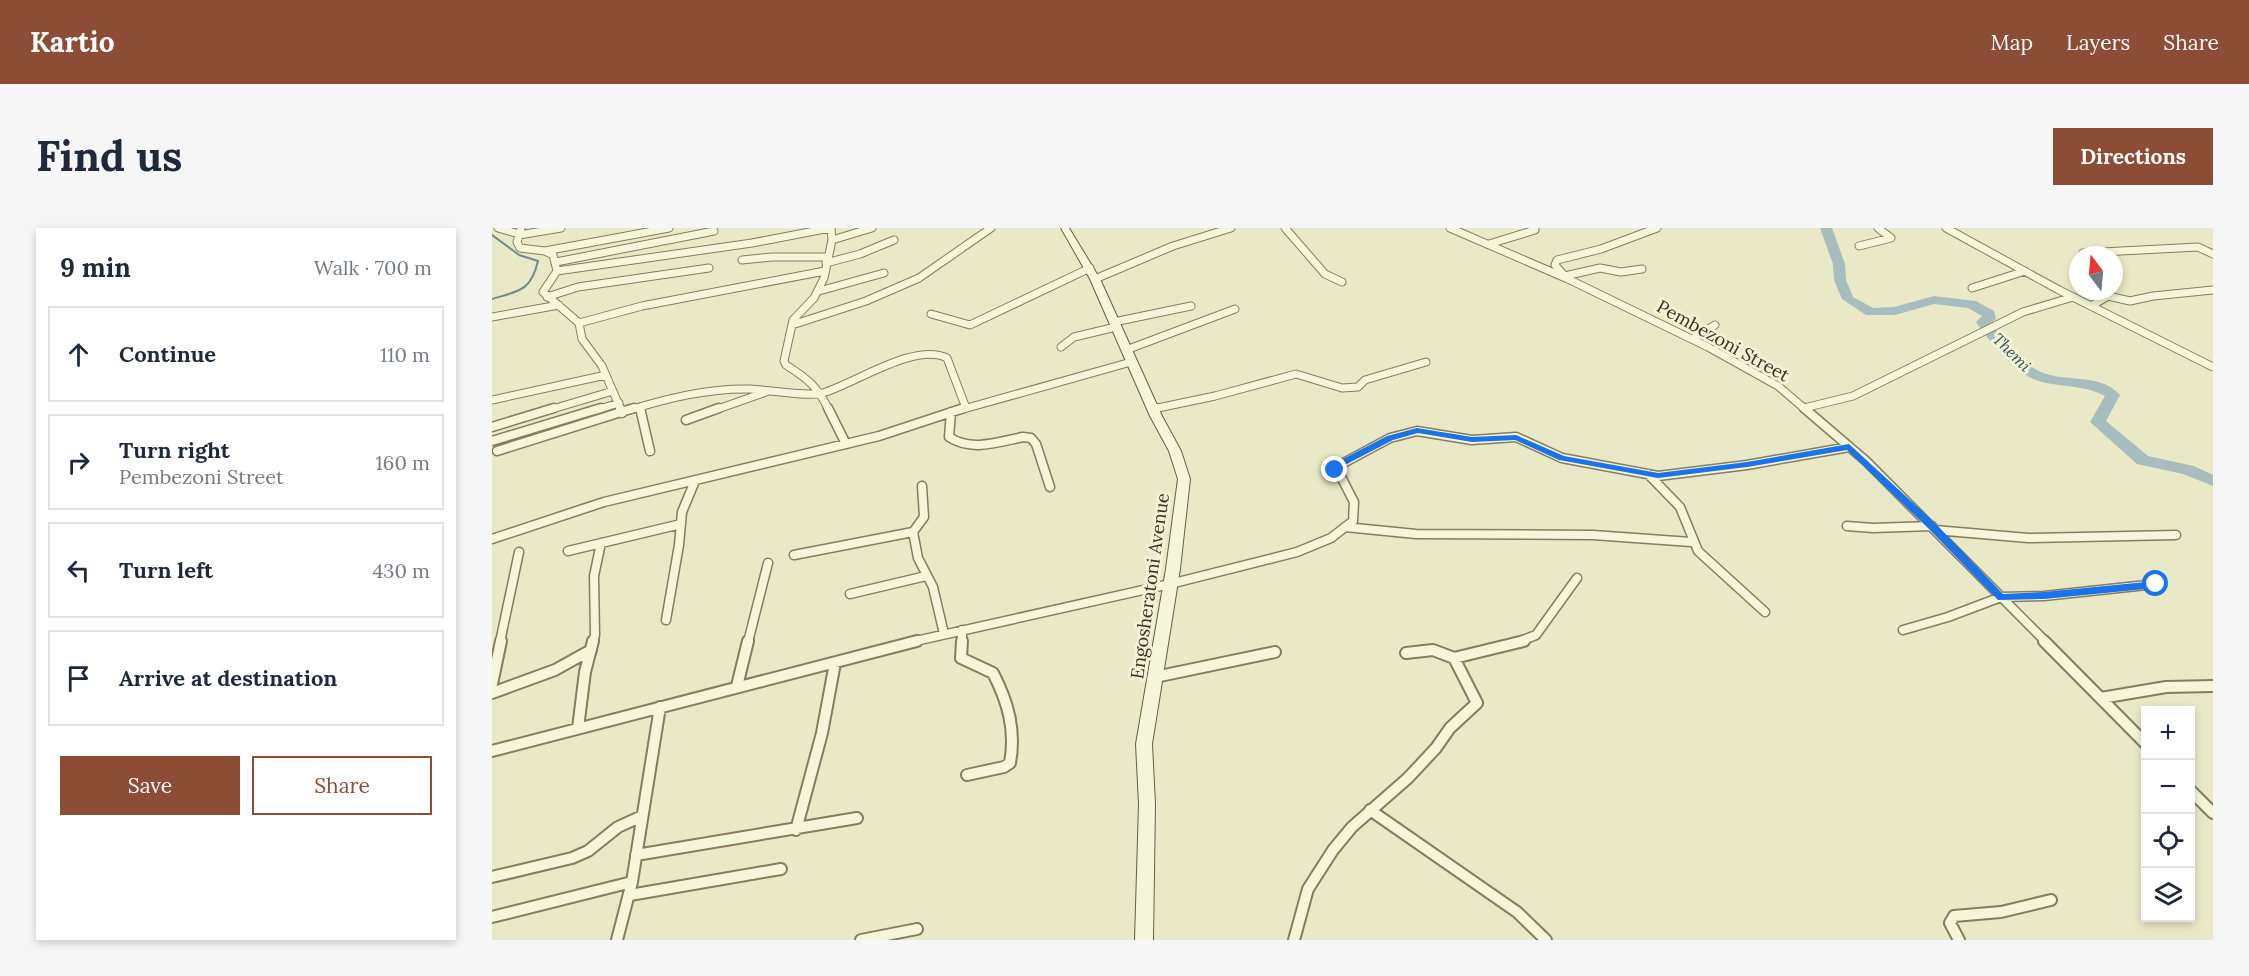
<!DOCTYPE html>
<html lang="en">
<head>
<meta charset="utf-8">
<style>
	:root { --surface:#fff; --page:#f6f6f7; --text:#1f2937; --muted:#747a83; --line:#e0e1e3; --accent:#8c4c35 }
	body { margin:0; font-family:Lora,serif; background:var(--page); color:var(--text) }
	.controls { position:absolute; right:18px; bottom:18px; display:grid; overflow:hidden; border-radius:0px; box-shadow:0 3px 9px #0003 }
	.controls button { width:54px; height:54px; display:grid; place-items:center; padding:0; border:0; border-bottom:2px solid var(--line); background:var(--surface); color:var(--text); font:30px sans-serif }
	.compass { position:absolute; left:1577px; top:18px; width:54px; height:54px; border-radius:50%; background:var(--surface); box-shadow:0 3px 9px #0003; rotate:344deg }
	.stop { position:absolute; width:18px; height:18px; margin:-14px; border:4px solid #1a73e8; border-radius:50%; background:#fff }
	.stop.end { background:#1a73e8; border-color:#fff; box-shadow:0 2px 6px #0008 }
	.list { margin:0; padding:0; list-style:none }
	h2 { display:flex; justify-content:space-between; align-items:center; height:78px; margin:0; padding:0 24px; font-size:26px }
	h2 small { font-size:20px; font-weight:400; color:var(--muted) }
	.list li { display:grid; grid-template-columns:39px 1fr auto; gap:18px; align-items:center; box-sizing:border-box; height:96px; margin:0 12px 12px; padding:0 12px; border:2px solid var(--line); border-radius:0px }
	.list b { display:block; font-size:22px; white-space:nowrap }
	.list p { margin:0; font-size:20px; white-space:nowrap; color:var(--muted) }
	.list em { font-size:20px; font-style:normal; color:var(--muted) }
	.actions { display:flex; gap:12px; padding:18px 24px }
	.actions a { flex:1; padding:14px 0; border:2px solid var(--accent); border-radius:0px; text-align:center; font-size:21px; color:var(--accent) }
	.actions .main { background:var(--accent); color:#fff }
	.icon { flex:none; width:33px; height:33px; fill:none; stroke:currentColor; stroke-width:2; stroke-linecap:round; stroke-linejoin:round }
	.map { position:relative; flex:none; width:1721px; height:712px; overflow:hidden; border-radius:0px }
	header { display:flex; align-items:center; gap:36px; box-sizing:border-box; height:84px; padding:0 30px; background:var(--accent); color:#fff }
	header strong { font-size:28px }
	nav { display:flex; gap:33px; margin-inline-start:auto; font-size:21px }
	.intro { display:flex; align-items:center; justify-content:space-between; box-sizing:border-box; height:144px; padding:0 36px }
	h1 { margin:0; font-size:42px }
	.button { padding:15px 27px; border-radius:0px; background:var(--accent); color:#fff; font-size:21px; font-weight:700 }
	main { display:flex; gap:36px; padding:0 36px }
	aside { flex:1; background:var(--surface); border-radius:0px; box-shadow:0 3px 9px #0003 }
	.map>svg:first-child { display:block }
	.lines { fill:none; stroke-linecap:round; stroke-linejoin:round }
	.stream { stroke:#708b8c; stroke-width:2 }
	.river { fill:#a8bebe; fill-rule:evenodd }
	.street-far2-casing { stroke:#847d5e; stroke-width:9 }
	.street-far1-casing { stroke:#847d5e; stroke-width:11 }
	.street-casing { stroke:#847d5e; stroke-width:14 }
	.secondary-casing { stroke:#665e42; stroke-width:2 }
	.street-far2 { stroke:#f5f5da; stroke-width:7 }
	.street-far1 { stroke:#f5f5da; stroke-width:8 }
	.street { stroke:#f5f5da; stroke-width:10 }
	.secondary { fill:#f5f5da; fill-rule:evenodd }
	.route { fill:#1a73e8 }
	.labels { text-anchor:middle; stroke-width:6; stroke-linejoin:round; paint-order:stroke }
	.far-water-label { font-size:16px; font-style:italic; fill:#314c54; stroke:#f2f2d6 }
	.street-label { font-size:18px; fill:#363121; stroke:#f2f2d6 }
</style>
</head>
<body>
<header>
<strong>Kartio</strong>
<nav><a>Map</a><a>Layers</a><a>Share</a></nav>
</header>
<div class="intro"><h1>Find us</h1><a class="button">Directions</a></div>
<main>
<aside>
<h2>9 min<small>Walk · 700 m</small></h2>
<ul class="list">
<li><svg class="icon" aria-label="ahead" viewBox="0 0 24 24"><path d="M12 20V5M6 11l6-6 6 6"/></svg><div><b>Continue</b></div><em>110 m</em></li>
<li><svg class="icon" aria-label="right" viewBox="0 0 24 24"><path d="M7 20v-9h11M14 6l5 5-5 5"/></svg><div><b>Turn right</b><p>Pembezoni Street</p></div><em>160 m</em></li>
<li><svg class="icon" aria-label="left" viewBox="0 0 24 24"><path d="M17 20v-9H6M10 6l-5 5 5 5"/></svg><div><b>Turn left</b></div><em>430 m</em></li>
<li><svg class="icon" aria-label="arrive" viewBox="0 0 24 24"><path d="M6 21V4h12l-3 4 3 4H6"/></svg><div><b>Arrive at destination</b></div></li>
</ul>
<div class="actions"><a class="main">Save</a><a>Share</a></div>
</aside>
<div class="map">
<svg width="1721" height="712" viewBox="0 0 1721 712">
	<rect width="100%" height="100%" fill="#eae9c7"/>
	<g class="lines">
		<!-- stream -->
		<path class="stream" d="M 0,7 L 27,27 L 46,33 C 39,63 27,63 0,71"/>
		<!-- river -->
		<path class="river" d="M 1328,0 L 1340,0 L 1353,36 L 1354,52 L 1361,69 L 1381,80 L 1402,79 L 1442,68 L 1484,73 L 1502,83 L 1504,91 L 1499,95 C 1513,114 1534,142 1558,147 C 1581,153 1611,147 1628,167 L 1614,193 L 1656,228 L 1702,238 L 1721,247 L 1721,258 L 1691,246 L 1645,236 L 1598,194 L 1613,168 C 1594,158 1575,159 1554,155 C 1525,150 1500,116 1484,94 L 1490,88 L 1476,80 L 1442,76 L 1403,87 L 1374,87 L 1350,71 L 1342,52 L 1341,36 Z"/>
		<!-- street-far2 casing -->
		<g class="street-far2-casing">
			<path id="street-far2" d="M 6,0 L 27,6
				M 29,0 L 25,14 L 28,20 L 53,23 L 61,27 L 65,43 L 51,64 L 87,95 L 90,111 L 110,138 L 129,182
				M 793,0 L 833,46 L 850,54
				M 958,0 L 1076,51 L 1216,119 L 1286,158 L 1314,182
				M 1454,0 L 1567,62 L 1721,139
				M 27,7 L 69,0
				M 340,12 L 380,0
				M 997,16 L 1043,2 L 1043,0
				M 1367,18 L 1399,10 L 1386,0
				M 53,23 L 177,0
				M 1591,25 L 1706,19 L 1721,26
				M 250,32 L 280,29 L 336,29
				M 64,34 L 222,3
				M 334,35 L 368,26 L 402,12
				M 65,43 L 260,15 L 338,0
				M 1072,47 L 1063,37 L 1065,32 L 1109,21 L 1165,0
				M 1073,48 L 1108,40 L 1129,44 L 1150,41
				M 603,51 L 681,18 L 739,0
				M 1480,60 L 1533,43
				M 327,63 L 392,45
				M 55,69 L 86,59 L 217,40
				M 1599,78 L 1616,68 L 1638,73 L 1661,68 L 1721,62
				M 439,86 L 478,97 L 598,40
				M 0,89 L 67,77
				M 622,94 L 699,78
				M 87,95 L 150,78 L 333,43
				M 300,97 L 374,73 L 427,50 L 499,0
				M 1200,111 L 1223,97
				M 569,119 L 582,109 L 624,99
				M 634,122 L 743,81
				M 0,172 L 114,147
				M 148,179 L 149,182
				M 1312,180 L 1361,168 L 1531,84 L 1581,69
				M 661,181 L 723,168 L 804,146 L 850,160 L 866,159 L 873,152 L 934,134
				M 57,182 L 121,163
				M 104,182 L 127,175
				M 137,182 C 178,170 216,160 258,161 C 276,162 316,169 331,165 C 364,155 423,114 455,130 L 474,180
				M 223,182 L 274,164
				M 337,182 C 325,158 316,151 294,137 L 292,133 L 301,92 L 322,70 L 332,50 L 340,12 L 339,0
				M 468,182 L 639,134"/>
		</g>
		<!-- street-far1 casing -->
		<g class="street-far1-casing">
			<path id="street-far1" d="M 128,180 L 130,185
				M 148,180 L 158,223
				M 336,180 L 354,216
				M 1312,180 L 1374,233 L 1554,414
				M 661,181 L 663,180
				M 459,184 L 457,209 C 480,224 506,214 531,209 L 539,210 L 544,216 L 558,259
				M 194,192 L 227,180
				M 0,199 L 62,180
				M 0,213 L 109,180
				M 5,223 L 142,180
				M 1156,246 L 1188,279 L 1206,323 L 1273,384
				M 1355,298 L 1381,300 L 1440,298
				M 853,299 L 924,306 L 1101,307 L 1199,314
				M 1443,302 L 1536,310 L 1684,307
				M 421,304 L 426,330 L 441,359 L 452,406
				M 0,311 L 112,274 L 387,208 L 472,180
				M 76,323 L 189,296
				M 302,327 L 421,304 L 432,289 L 430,258
				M 358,366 L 434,348
				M 174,392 L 187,317 L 190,284 L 203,253
				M 1411,402 L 1456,389 L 1509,369 L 1552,368 L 1664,356
				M 8,414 L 27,324
				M 101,414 L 103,407 L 102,348 L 109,315
				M 256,414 L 276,335
				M 419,414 L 678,356 L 805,324 L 839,310 L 861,293 L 862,274 L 844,239 L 898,210 L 925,203 L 980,212 L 1024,209 L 1070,230 L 1166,248 L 1255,237 L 1357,219
				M 470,414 L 470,402
				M 1026,414 L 1044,407 L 1085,350"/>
		</g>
		<!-- street casing -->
		<g class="street-casing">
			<path id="street" d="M 470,413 L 469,430 L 501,445 C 516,474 524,502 518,535 L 512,539 L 475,547
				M 1552,413 L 1654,516
				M 914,425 L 941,422 L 962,430 L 1032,413
				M 663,449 L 783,424
				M 0,456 L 9,413
				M 245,458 L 256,413
				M 0,465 L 63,442 L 99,422
				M 1609,470 L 1674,459 L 1721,458
				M 86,500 L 93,444 L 101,413
				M 0,523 L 425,413
				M 1698,562 L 1721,585
				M 878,582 L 1025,684 L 1054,712
				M 304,602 L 330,505 L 343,435
				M 144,627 L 365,590
				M 0,649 L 80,630 L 96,623 L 126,599 L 150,588
				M 138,667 L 289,641
				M 0,689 L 140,654
				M 125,712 L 140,654 L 168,479
				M 369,712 L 425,701
				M 802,712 L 816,661 L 841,622 L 860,599 L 916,550 L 944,520 L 958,500 L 985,475 L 962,430
				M 1467,712 L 1458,695 L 1462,688 L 1509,684 L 1559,672"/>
		</g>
		<!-- secondary casing -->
		<g class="secondary-casing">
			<path id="secondary" d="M 569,0 L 577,0 L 608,51 L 670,188 L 689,223 L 698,251 L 688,341 L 660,516 L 663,576 L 661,712 L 643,712 L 647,576 L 644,516 L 674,341 L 686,251 L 677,223 L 658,188 L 598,51 Z"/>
		</g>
		<!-- street-far2 -->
		<use href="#street-far2" class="street-far2"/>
		<!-- street-far1 -->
		<use href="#street-far1" class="street-far1"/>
		<!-- street -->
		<use href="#street" class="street"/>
		<!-- secondary -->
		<use href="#secondary" class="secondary"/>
	</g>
	<!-- route -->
	<path class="route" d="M 925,200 L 980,209 L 1024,207 L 1072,228 L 1166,245 L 1255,234 L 1357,216 L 1444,296 L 1511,366 L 1552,364 L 1664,353 L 1669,356 L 1664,360 L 1552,371 L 1506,372 L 1437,301 L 1355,222 L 1255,239 L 1166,250 L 1067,232 L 1023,212 L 980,214 L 926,205 L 901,212 L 851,238 L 847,244 L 839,242 L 841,237 L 845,234 L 895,208 Z"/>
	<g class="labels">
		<!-- far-water labels -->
		<g class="far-water-label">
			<text transform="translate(1520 124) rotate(45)" y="6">Themi</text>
		</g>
		<!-- street labels -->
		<g class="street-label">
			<text transform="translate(1231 113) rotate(29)" y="6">Pembezoni Street</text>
			<text transform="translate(658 358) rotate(-82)" y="6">Engosheratoni Avenue</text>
		</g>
	</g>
</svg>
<div class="controls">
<button>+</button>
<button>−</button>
<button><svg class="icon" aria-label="locate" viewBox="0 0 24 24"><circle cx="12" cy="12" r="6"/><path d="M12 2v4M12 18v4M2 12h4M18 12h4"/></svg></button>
<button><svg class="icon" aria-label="layers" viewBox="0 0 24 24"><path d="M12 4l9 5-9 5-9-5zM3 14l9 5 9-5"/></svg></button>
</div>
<svg class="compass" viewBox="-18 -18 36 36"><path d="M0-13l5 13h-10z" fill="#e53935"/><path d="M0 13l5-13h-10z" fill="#747a83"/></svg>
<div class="stop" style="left:1664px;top:356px"></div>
<div class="stop end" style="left:843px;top:242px"></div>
</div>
</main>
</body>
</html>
